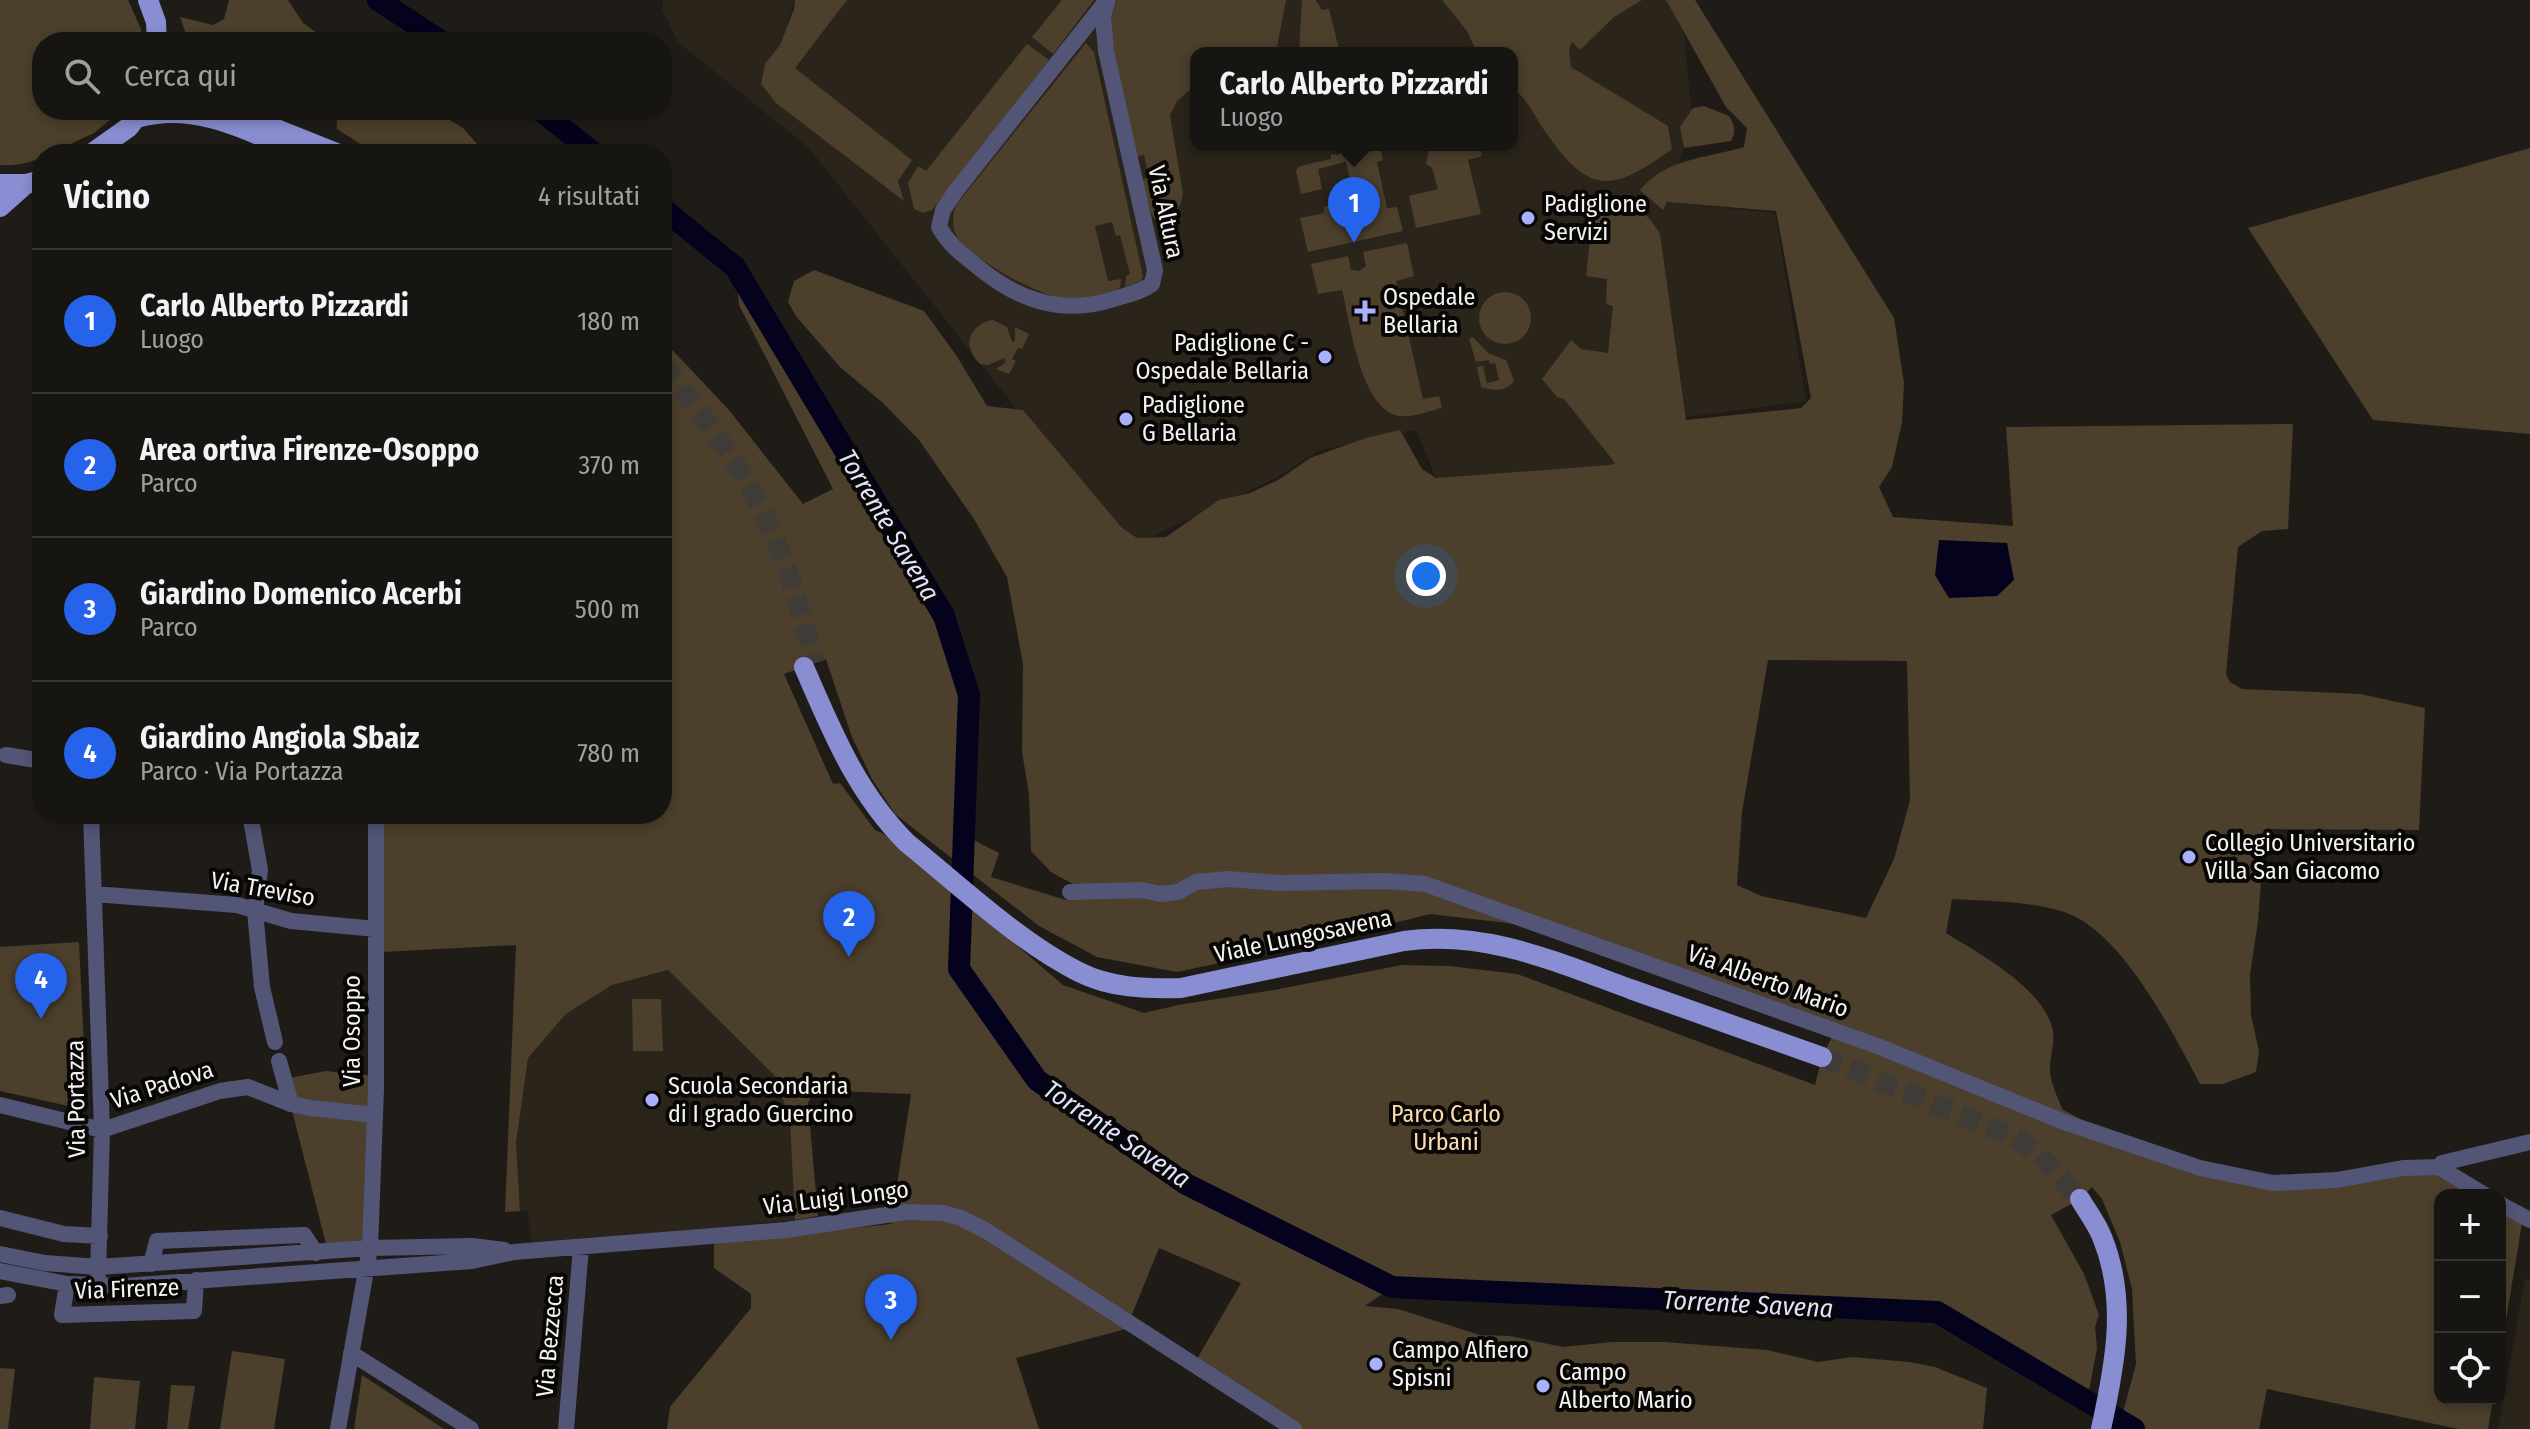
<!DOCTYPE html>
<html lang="it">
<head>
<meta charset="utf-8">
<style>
	:root { --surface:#171512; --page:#201e1b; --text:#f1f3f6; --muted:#9e9f9f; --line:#363432; --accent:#2563eb }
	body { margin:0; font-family:"Fira Sans Condensed",sans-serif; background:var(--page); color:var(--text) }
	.controls { position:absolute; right:24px; bottom:24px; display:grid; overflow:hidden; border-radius:16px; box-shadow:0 4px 12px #0003 }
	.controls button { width:72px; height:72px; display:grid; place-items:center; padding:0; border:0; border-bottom:2px solid var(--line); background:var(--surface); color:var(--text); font:40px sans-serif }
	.you { position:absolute; left:1426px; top:576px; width:28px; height:28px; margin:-20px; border:6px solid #fff; border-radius:50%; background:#1a73e8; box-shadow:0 0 0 12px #1a73e833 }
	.badge { display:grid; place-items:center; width:52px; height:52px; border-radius:50%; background:var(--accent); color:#fff; font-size:26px; font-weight:700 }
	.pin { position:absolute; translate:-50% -66px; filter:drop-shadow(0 2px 4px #0008) }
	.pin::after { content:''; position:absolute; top:42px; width:28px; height:24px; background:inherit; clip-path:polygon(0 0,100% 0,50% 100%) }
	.popup { position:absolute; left:1190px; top:47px; width:328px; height:104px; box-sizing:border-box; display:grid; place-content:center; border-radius:16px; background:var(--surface); filter:drop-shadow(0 2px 6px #0005); font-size:26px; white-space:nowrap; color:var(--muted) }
	.popup b { font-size:30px; color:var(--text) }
	.popup::after { content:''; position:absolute; left:50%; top:100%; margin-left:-16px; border:16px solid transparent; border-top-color:var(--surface) }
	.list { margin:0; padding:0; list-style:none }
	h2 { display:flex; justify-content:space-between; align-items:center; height:104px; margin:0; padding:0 32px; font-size:34px }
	h2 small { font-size:26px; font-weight:400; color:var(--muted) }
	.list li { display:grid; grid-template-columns:52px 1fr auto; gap:24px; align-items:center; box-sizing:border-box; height:144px; padding:0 32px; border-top:2px solid var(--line) }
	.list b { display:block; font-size:30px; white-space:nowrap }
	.list p { margin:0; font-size:26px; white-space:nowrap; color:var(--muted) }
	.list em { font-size:26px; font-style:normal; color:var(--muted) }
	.icon { flex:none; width:44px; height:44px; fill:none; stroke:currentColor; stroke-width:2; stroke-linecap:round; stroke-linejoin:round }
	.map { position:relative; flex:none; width:2530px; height:1429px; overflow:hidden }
	.search { position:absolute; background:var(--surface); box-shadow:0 4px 12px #0003; left:32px; top:32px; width:640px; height:88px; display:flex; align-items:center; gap:20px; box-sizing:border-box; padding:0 28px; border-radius:32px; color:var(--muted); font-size:30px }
	.panel { position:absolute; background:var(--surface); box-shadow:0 4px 12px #0003; left:32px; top:144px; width:640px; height:680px; border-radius:32px }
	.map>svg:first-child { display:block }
	.built { fill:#2a241b; fill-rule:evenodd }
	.green { fill:#4c3f2c; fill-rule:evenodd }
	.water { fill:#04021c }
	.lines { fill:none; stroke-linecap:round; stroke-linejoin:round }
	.river { stroke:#04021c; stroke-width:22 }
	.major-tunnel { stroke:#3f3c38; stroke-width:20; stroke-dasharray:20 10; stroke-linecap:butt }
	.minor { stroke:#525576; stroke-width:16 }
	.major { stroke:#888ed1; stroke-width:20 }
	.poi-dot { fill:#a9b0fc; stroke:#080706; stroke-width:3 }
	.labels { text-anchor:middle; stroke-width:8; stroke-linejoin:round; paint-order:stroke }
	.poi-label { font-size:24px; fill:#f5f3f0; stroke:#080706; text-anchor:start }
	.street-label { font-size:24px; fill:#f5f3f0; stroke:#080706 }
	.park-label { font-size:24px; fill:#fcdcae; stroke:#080706 }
	.water-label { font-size:26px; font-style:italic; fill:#dfe2fc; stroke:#080706 }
</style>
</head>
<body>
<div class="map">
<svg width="2530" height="1429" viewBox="0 0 2530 1429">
	<rect width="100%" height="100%" fill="#1f1c18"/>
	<!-- built -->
	<path class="built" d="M 663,0 L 795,0 L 782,41 L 814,0 L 1666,0 L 1684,33 L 1692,119 L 1667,202 L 1775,213 L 1806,401 L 1687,417 L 1610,465 L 1436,478 L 1416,430 L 1318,451 L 1278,477 L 1127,548 L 809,148 L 678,42 L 662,9 ZM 1196,53 L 1512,53 L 1512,145 L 1196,145 Z
		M 668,970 L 776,1077 L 790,1122 L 795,1220 L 532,1244 L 527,1210 L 520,1211 L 516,1143 L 528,1058 L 566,1014 L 612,985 Z
		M 2525,1279 L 2530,1280 L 2530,1429 L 2498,1429 Z"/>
	<!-- green -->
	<path class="green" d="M 0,0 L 128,0 L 141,29 L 142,42 L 42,42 L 42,110 L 122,110 L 94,133 L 49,154 L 42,154 L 42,157 C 28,164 15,166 0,165 Z
		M 229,0 L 288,0 L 303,23 L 330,42 L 284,42 L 275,33 L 252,42 L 189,42 L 180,17 L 213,25 L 224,19 Z
		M 795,0 L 847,0 L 795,68 L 912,160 L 898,181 L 904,201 L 776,103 L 761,84 L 765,64 L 780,45 L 794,9 Z
		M 1062,0 L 1094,0 L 1053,54 L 1032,37 Z
		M 1117,0 L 1286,0 L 1276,53 L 1196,53 L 1196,85 L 1177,101 L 1170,115 L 1183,194 C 1180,211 1173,218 1158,225 L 1141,196 L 1137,181 L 1149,178 L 1144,155 L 1133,157 L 1108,26 Z
		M 1302,0 L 1316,0 L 1322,10 L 1329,9 L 1340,53 L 1308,53 L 1306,49 L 1299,51 Z
		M 1442,0 L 1642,0 L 1614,17 L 1580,50 L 1572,42 L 1569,50 L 1571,67 L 1668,126 L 1672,149 C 1608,196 1587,193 1542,127 C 1533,112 1526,98 1512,87 L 1512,53 L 1477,53 L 1467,31 Z
		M 1666,0 L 1695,0 L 1894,318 L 1904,383 L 1902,422 L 1892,467 L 1879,487 L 1893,517 L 2013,526 L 2006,427 L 2293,424 L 2288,529 L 2262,531 L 2238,547 L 2226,674 L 2230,682 L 2242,689 L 2360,694 L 2425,708 L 2419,830 L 2265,829 L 2258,921 L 2250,975 L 2251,1015 L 2259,1051 L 2256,1072 L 2223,1084 L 2200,1084 C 2173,1033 2120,927 2061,911 C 2027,901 1987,901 1952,899 L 1946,933 C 1980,954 2045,989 2053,1031 C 2055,1043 2050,1056 2050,1068 C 2049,1081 2058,1097 2062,1109 L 2120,1141 L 2273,1183 L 2425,1163 L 2477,1195 L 2440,1195 L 2440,1399 L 2493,1399 L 2488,1429 L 2459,1429 L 2267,1389 L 2259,1429 L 2136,1429 L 2121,1420 L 2136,1364 L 2132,1289 L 2120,1242 L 2102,1199 L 2092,1187 L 2080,1199 L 2051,1215 L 2084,1274 L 2099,1315 L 2095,1327 L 2097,1348 L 2087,1401 L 1937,1312 L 1392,1287 L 1365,1306 L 1398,1309 L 1480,1335 L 1510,1336 L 1563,1347 L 1612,1342 L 1665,1342 L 1767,1350 L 1818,1362 L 1852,1357 L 1909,1362 L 1935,1367 L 1987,1388 L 1983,1429 L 1283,1429 L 1190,1371 L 1241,1283 L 1159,1248 L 1126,1329 L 1016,1358 L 1039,1429 L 667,1429 L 670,1407 L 751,1308 L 751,1294 L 714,1268 L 714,1243 L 891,1224 L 911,1094 L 813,1090 L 808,1104 L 818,1216 L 795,1220 L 790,1122 L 776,1077 L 668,970 L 612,985 L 566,1014 L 528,1058 L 516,1143 L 520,1211 L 505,1212 L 516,945 L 382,952 L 379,814 L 662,814 L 662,339 L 729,410 L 803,504 L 833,489 L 739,305 L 735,267 L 944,616 L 969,695 L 964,835 L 999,853 L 991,877 L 1066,900 L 1093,895 L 1051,872 L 1031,851 L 1029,794 L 1022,752 L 1023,664 L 1007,577 L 974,519 L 919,440 L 883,403 L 840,367 L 796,316 L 788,302 L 794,281 L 814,270 L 924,311 L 956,355 L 987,406 L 1023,410 L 1122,528 L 1137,538 L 1166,537 L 1219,500 L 1250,493 L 1280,479 L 1310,458 L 1366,438 L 1400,430 L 1422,469 L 1436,478 L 1610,465 L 1615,463 L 1564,399 L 1557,397 L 1542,379 L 1571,340 L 1581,349 L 1608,353 L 1613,306 L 1606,304 L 1607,279 L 1586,276 L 1593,209 C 1619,187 1646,209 1660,234 L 1686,420 L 1801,408 L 1811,398 L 1776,211 L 1667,202 L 1663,210 L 1640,190 C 1666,158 1708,158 1744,147 L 1747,128 L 1726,107 ZM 826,659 L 852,737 L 872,779 L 895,814 L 1039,926 L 1097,957 L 1177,972 L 1301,946 L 1430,914 L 1550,928 L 1835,1031 L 1822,1057 L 1815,1085 L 1517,974 L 1449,966 L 1402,965 L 1274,990 L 1178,1005 L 1144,1013 L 1063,985 L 904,849 L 882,833 L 875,830 L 840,783 L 833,784 L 784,674 ZM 1768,660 L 1907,661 L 1910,800 L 1894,859 L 1866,918 L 1761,896 L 1737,885 L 1742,812 Z
		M 1086,43 L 1094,52 L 1143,276 L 1141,281 L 1125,287 L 1126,276 L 1130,274 L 1120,235 L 1116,236 L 1112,222 L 1095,226 L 1108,281 L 1121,279 L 1120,288 C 1103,295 1085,300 1066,299 C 1040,297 976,261 959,240 C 951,229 952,217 956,205 Z
		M 1027,44 L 1049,60 L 932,210 L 923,213 L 914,209 L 908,183 L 918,166 L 926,171 Z
		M 1704,106 L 1729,116 C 1735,125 1736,132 1731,141 L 1684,148 L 1680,127 L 1693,108 Z
		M 336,110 L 433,110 L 463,128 L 486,154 L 376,154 L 337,129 Z
		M 1339,145 L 1380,145 L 1383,160 L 1377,162 L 1387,208 L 1397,207 L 1403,231 L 1308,252 L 1300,218 L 1324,213 L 1324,207 L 1354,199 L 1346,162 L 1318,169 L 1322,189 L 1301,194 L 1296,170 L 1300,166 L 1331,159 L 1331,154 L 1339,155 L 1341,151 Z
		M 1430,145 L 1480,145 L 1482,156 L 1468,160 L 1481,214 L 1416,228 L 1409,196 L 1438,189 L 1432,168 L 1426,164 Z
		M 2530,148 L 2530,434 L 2373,420 L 2248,228 Z
		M 1407,243 L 1414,276 L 1396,281 L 1423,399 L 1439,396 L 1442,408 C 1429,411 1411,418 1399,416 C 1360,409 1350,321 1342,290 L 1318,294 L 1311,264 L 1348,256 L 1351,270 L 1359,271 L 1366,266 L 1363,252 Z
		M1479 318a26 26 0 1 1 52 0a26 26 0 1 1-52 0Z
		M 993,320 L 1007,327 L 1012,342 L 1015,341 L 1015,327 L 1029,334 L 1022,349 L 1018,348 L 1012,359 L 1016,361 L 1009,374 L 996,369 L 1005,363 L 1005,358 L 988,365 L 980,364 C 961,346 969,324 993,320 Z
		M 1473,337 L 1488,353 L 1506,360 L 1514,381 C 1505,392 1495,391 1481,387 L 1477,367 L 1483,366 L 1487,383 L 1499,380 L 1495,363 L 1490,364 L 1489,360 L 1476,362 L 1469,339 Z
		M 79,942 L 87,1110 L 0,1091 L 0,947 Z
		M 632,999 L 661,999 L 663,1051 L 633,1051 Z
		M 326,1071 L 376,1076 L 370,1248 L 328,1252 L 284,1079 Z
		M 2500,1209 L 2522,1223 L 2500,1357 Z
		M 232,1351 L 285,1359 L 274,1429 L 220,1429 Z
		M 0,1368 L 15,1369 L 8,1429 L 0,1429 Z
		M 362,1375 L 444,1429 L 354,1429 Z
		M 94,1377 L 140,1381 L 135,1429 L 90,1429 Z
		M 171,1385 L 195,1386 L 188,1429 L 167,1429 Z"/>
	<!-- water -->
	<path class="water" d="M 1939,540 L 2007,543 L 2014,580 L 1997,596 L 1949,598 L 1935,575 Z"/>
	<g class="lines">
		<!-- river -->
		<path class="river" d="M 378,0 L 442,42
			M 540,110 L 595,154
			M 662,208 L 735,267 L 944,616 L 969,695 L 959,969 L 1037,1080 L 1186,1184 L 1392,1287 L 1937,1312 L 2134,1429"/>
		<!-- major-tunnel -->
		<path class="major-tunnel" d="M 662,364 C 702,414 741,464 768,523 C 789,567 802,616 815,663
			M 1822,1057 L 2016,1138 L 2039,1154 L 2080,1199"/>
		<!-- minor -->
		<path class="minor" d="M 1107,0 L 955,192 L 943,210 L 939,227 C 948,243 959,252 973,263 C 1016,300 1062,317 1117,298 C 1130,294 1141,292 1152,284 L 1155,270 L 1106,51 L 1103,16 L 1108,0
			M 6,755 L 42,761
			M 91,814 L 102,1130 L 98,1276
			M 250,814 L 260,870 L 255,911 L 262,987 L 275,1042
			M 1070,892 L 1142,890 L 1161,894 L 1178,892 L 1196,882 L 1228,879 L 1278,883 L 1386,881 L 1425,884 L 1880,1047 L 2064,1122 L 2200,1168 L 2273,1183 L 2337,1180 L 2403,1168 L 2441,1167
			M 94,894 L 237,905 L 291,921 L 376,929
			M 279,1061 L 291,1104
			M 0,1105 L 102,1130 L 220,1091 L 248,1087 L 291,1104 L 310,1108 L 375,1115
			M 2485,1195 L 2442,1169 L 2442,1163 L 2530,1142
			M 2500,1204 L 2530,1220
			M 0,1218 L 64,1234 L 100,1236
			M 0,1254 L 45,1263 L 98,1267 L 370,1248 L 472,1246 L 504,1250
			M 151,1264 L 157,1241 L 304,1235 L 316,1253
			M 0,1271 L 67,1284 L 123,1286 L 472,1261 L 514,1252 L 786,1230 L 906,1212 L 943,1213 L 961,1218 L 985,1230 L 1294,1429
			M 67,1284 L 62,1315 L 194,1311 L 196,1280
			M 0,1296 L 8,1295
			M 351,1353 L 471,1429
			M 338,1429 L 370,1248 L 376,1089 L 376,814
			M 566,1429 L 581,1247"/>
		<!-- major -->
		<path class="major" d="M 148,0 L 156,22 L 157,42
			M 137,118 C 196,101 248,131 301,154
			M 254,120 L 339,154
			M 91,154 L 129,127 L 142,110
			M 0,184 L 26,184 L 42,180
			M 0,207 L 26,184
			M 804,667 C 832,731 856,792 907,843 C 959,885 1019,942 1079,972 C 1110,988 1147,989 1181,988 L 1404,941 C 1487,930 1556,962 1633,990 C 1696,1012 1759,1035 1822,1057
			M 2080,1199 C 2087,1211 2097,1224 2102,1237 C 2128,1300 2115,1365 2101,1429"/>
	</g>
	<!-- markers -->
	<g class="poi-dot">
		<circle cx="1528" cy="218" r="8"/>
		<path d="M1361 299h8v8h8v8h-8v8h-8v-8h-8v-8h8z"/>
		<circle cx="1325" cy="357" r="8"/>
		<circle cx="1126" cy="419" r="8"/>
		<circle cx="2189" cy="857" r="8"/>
		<circle cx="652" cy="1100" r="8"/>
		<circle cx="1376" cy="1364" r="8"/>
		<circle cx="1543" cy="1386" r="8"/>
	</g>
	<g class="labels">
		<!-- poi labels -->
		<g class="poi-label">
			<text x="1544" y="212">Padiglione<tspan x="1544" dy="28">Servizi</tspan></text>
			<text x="1383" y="305">Ospedale<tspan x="1383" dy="28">Bellaria</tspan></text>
			<text x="1309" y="351" text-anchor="end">Padiglione C -<tspan x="1309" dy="28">Ospedale Bellaria</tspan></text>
			<text x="1142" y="413">Padiglione<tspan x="1142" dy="28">G Bellaria</tspan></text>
			<text x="2205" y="851">Collegio Universitario<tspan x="2205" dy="28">Villa San Giacomo</tspan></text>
			<text x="668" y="1094">Scuola Secondaria<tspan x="668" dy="28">di I grado Guercino</tspan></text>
			<text x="1392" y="1358">Campo Alfiero<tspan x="1392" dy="28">Spisni</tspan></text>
			<text x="1559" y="1380">Campo<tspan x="1559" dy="28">Alberto Mario</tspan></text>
		</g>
		<!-- street labels -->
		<g class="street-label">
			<text transform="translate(1166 212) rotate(78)" y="8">Via Altura</text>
			<text transform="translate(263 889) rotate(10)" y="8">Via Treviso</text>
			<text transform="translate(1303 936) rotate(-12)" y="8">Viale Lungosavena</text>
			<text transform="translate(1768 981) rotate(20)" y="8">Via Alberto Mario</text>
			<text transform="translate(352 1031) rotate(-90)" y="8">Via Osoppo</text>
			<text transform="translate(162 1085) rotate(-18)" y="8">Via Padova</text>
			<text transform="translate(76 1099) rotate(-91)" y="8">Via Portazza</text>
			<text transform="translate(836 1198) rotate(-7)" y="8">Via Luigi Longo</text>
			<text transform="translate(127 1289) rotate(-2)" y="8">Via Firenze</text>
			<text transform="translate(550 1336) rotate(-85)" y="8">Via Bezzecca</text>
		</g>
		<!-- park labels -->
		<g class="park-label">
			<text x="1446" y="1122">Parco Carlo<tspan x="1446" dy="28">Urbani</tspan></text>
		</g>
		<!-- water labels -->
		<g class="water-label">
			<text transform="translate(889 525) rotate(59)" y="9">Torrente Savena</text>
			<text transform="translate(1117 1134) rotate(34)" y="9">Torrente Savena</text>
			<text transform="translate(1748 1304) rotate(3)" y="9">Torrente Savena</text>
		</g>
	</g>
</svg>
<div class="controls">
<button>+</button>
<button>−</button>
<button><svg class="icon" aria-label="locate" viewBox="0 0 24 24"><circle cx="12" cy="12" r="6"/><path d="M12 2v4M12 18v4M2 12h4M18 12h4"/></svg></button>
</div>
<div class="you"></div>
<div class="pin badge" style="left:1354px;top:243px">1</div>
<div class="popup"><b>Carlo Alberto Pizzardi</b>Luogo</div>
<div class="pin badge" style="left:849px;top:957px">2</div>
<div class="pin badge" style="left:891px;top:1340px">3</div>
<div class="pin badge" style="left:41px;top:1019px">4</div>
<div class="search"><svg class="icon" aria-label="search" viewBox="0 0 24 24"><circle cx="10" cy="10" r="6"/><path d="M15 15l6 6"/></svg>Cerca qui</div>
<section class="panel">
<h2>Vicino<small>4 risultati</small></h2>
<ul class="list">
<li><span class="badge">1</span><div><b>Carlo Alberto Pizzardi</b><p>Luogo</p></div><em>180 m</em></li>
<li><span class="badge">2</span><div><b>Area ortiva Firenze-Osoppo</b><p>Parco</p></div><em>370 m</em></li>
<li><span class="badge">3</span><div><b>Giardino Domenico Acerbi</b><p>Parco</p></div><em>500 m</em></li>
<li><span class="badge">4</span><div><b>Giardino Angiola Sbaiz</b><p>Parco · Via Portazza</p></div><em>780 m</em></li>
</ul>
</section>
</div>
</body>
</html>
